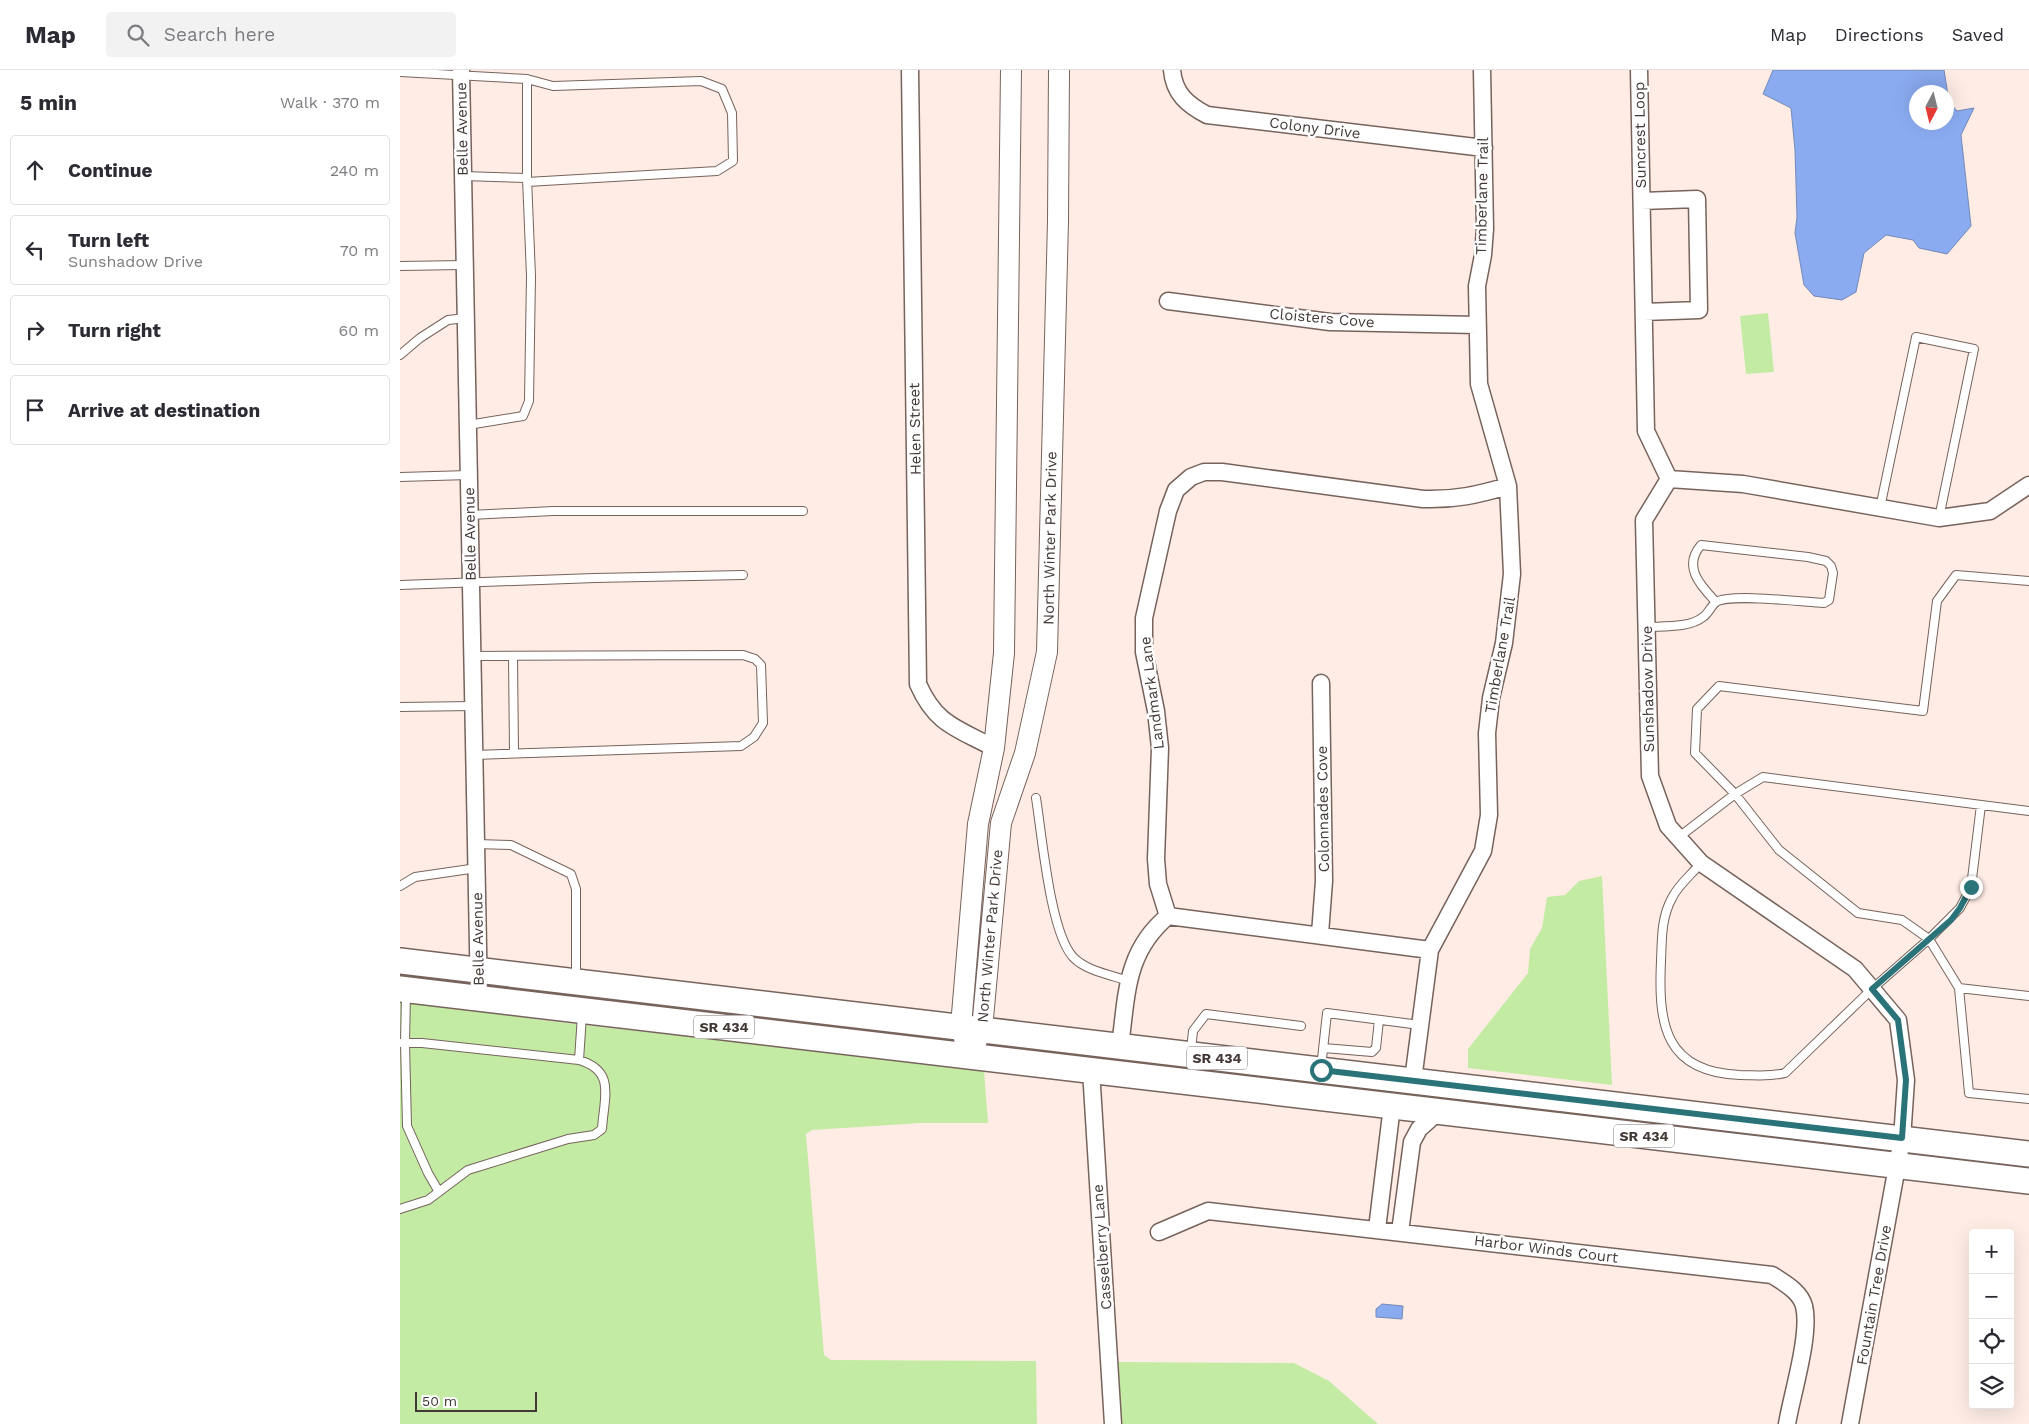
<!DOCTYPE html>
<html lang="en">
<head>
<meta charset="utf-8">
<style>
	:root { --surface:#fff; --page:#f2f2f3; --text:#2b2b33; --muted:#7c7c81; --line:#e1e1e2 }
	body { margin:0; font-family:"Work Sans",sans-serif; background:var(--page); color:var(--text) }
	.controls { position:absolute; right:15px; bottom:15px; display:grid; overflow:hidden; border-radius:5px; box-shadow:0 5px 20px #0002 }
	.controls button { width:45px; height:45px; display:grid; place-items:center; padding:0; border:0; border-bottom:1px solid var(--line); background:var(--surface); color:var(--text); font:25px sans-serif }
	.compass { position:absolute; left:1509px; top:15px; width:45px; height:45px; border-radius:50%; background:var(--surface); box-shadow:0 5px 20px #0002; rotate:187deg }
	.scale { position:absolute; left:15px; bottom:12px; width:122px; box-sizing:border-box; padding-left:5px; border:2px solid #423936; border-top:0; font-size:14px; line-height:18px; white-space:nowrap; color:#423936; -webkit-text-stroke:4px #fefefe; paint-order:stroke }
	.stop { position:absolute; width:15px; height:15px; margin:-11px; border:4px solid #297379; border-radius:50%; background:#fff }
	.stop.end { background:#297379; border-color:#fff; box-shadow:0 1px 5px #0008 }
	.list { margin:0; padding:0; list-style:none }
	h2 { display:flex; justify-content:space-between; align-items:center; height:65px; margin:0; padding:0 20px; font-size:21px }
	h2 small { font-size:16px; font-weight:400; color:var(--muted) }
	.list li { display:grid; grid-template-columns:32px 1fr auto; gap:15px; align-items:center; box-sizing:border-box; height:70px; margin:0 10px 10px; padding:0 10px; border:1px solid var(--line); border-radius:5px }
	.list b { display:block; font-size:19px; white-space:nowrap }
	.list p { margin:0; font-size:16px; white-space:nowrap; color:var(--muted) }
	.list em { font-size:16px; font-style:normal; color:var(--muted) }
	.icon { flex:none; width:28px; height:28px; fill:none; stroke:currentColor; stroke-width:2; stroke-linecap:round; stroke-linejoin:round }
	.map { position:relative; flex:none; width:1629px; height:1354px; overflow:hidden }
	header { display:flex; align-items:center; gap:30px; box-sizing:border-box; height:70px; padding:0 25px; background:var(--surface); border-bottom:1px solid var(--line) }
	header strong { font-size:24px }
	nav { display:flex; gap:28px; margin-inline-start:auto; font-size:18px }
	.search { width:350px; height:45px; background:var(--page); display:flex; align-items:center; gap:12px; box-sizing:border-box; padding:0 18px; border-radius:5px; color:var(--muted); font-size:19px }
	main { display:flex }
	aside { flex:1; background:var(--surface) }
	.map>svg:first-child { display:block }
	.green { fill:#c4eba4 }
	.water { fill:#8aabf0; stroke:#7489b8; fill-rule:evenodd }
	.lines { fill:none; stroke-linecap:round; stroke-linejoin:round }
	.service-casing { stroke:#77635c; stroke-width:10 }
	.minor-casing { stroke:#77635c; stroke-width:19 }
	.tertiary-casing { stroke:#77635c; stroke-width:22 }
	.primary-casing { stroke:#77635c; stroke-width:28 }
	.service { stroke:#fff; stroke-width:8 }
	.minor { stroke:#fff; stroke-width:16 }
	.tertiary { stroke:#fff; stroke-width:20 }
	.primary { stroke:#fff; stroke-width:25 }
	.route { stroke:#297379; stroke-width:6 }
	.labels { text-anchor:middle; stroke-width:5; stroke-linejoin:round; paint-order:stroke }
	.shield { fill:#fefefe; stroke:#7a7472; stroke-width:1 }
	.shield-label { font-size:14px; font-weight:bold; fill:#423936 }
	.street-label { font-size:15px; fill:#423936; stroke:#fefefe }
</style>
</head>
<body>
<header>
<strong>Map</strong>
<div class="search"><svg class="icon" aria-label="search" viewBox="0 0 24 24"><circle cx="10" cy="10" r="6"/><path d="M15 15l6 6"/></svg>Search here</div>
<nav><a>Map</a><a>Directions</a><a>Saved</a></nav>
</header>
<main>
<aside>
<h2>5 min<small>Walk · 370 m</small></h2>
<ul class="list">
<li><svg class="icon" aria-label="ahead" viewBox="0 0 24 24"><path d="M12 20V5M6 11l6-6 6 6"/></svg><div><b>Continue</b></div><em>240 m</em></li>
<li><svg class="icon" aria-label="left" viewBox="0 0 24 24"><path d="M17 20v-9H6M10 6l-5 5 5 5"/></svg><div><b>Turn left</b><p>Sunshadow Drive</p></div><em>70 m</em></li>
<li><svg class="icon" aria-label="right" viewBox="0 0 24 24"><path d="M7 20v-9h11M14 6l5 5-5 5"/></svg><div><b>Turn right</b></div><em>60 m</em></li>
<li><svg class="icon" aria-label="arrive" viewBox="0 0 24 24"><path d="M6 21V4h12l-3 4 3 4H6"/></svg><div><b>Arrive at destination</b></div></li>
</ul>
</aside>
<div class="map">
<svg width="1629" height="1354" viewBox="0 0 1629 1354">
	<rect width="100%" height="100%" fill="#feece5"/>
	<!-- green -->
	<path class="green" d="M 1368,243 L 1374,302 L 1346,304 L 1340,246 Z
		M 1202,806 L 1212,1015 L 1068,998 L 1068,979 L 1128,903 L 1130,879 L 1142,858 L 1147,827 L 1165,825 L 1179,811 Z
		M 0,929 L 149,951 L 584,1000 L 588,1053 L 521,1053 L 412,1060 L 406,1064 L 424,1285 L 431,1290 L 636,1291 L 637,1354 L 0,1354 Z
		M 718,1292 L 894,1293 L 929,1311 L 978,1354 L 722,1354 Z"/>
	<!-- water -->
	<path class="water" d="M 1373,0 L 1544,0 L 1549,32 L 1557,41 L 1574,38 L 1561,65 L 1571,156 L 1547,184 L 1519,178 L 1513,170 L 1486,165 L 1464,183 L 1456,222 L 1442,230 L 1414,226 L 1404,215 L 1395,163 L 1397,147 L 1395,80 L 1391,38 L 1363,24 ZM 1516,22 L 1546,22 L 1546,52 L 1516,52 Z
		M 982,1234 L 1003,1236 L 1002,1249 L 976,1247 L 976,1239 Z"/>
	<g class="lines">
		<!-- service casing -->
		<g class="service-casing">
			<path id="service" d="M 0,2 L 127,9 L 153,16 L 301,11 L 322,19 L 332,43 L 333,91 L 317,101 L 127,112
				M 63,106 L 127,108
				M 0,196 L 64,195
				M 0,285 L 20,268 L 48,250 L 66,248
				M 68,355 L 123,346 L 129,331 L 131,206 L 127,108 L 127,9
				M 0,407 L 69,405
				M 1480,438 L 1516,267 L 1574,279 L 1539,448
				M 70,445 L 153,441 L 403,441
				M 1629,511 L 1556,505 L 1537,531 L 1523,641 L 1319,616 L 1297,639 L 1295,683 L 1335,724 L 1363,707 L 1629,741
				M 0,515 L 195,508 L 343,505
				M 1246,557 C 1263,556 1290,558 1303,547 C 1308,544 1311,536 1316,532 C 1331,523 1403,532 1424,533 L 1429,530 L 1433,503 L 1431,496 L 1426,491 L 1408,487 L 1301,475 C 1282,497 1301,516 1316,532
				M 72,586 L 343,585 L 355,589 L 361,595 L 363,653 L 354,667 L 341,676 L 74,685
				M 113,586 L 114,683
				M 0,637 L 73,636
				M 636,728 C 642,765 650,862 673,887 C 686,901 711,905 729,911
				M 1279,767 L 1335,724 L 1379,780 L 1458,843 L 1502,850 L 1529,869 L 1560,838 L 1571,817 L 1581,735
				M 76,774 L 111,775 L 171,804 L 176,819 L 176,910
				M 1301,793 C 1292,804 1278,815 1272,828 C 1261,848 1262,869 1261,891 C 1258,955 1265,1002 1340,1005 C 1355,1005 1370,1007 1385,1003 L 1472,919 L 1529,869 L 1559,918 L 1629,926
				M 0,816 L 15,807 L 77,798
				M 1559,918 L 1569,1023 L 1629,1029
				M 6,924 L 5,973 L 7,1056 L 28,1103 L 39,1122
				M 0,973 L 22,973 L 179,990 C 216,1001 204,1027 202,1059 L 194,1065 L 168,1069 L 68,1100 L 28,1130 L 0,1139
				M 924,978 L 972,982 L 976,978 L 979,950
				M 791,980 L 793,961 L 806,944 L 901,956
				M 179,990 L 182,945
				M 921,998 L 927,943 L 1020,955"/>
		</g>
		<!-- minor casing -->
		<g class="minor-casing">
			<path id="minor" d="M 61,0 L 79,928
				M 510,0 L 518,614 C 536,655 557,658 594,678
				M 772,0 C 774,24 788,35 807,45 L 1084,78
				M 1239,0 L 1246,361 L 1269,409
				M 1242,131 L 1297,129 L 1299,240 L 1244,242
				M 768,231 L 930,252 L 1077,255
				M 1269,409 L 1244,450 L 1250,706 L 1268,756 L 1301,793 L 1455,899 L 1498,950 L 1506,1010 L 1502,1069 L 1450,1354
				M 1269,409 L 1343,414 L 1539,448 L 1590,441 L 1629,415
				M 768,846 L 758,814 L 756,789 L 760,678 L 756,641 L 744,582 L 744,548 L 768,441 L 776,420 L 791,407 L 804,402 L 822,402 L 1023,429 C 1055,430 1077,425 1108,416
				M 768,846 L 1030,880
				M 920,864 L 924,811 L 921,613
				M 720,976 C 727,925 725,882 768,846
				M 691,1000 L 713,1354
				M 1013,1010 L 1030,880 L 1083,781 L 1089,745 L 1087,663 L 1091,628 L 1104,573 L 1112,504 L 1108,416 L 1079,314 L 1077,216 L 1083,185 L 1085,159 L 1082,0
				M 977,1159 L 992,1036
				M 759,1162 L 808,1141 L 1372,1205 C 1384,1213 1400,1221 1404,1236 C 1411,1264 1392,1324 1387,1354
				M 1000,1162 L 1012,1072 L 1019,1059 L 1038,1042"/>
		</g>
		<!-- tertiary casing -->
		<g class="tertiary-casing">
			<path id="tertiary" d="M 565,972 L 561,956 L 578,754 L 594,678 L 604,583 L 611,0
				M 570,986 L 582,959 L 601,753 L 625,683 L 647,582 L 658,151 L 659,0"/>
		</g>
		<!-- primary casing -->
		<g class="primary-casing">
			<path id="primary" d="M 0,891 L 1629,1084
				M 0,919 L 1629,1111"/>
		</g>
		<!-- service -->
		<use href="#service" class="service"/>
		<!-- minor -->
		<use href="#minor" class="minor"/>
		<!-- tertiary -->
		<use href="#tertiary" class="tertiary"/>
		<!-- primary -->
		<use href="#primary" class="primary"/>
	</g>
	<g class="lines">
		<!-- route -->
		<path class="route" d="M 921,1000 L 1502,1068 L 1506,1010 L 1498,950 L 1472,919 L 1551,850 L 1560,838 L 1571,817"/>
	</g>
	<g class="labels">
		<!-- shield labels -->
		<g class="shield">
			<rect x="294" y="945.5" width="60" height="23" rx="4"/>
			<rect x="787" y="976.5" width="60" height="23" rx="4"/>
			<rect x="1214" y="1054.5" width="60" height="23" rx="4"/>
		</g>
		<g class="shield-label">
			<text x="324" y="962">SR 434</text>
			<text x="817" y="993">SR 434</text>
			<text x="1244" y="1071">SR 434</text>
		</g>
		<!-- street labels -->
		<g class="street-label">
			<text transform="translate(915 58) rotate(7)" y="5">Colony Drive</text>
			<text transform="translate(62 59) rotate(-91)" y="5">Belle Avenue</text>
			<text transform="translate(1240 65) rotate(-91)" y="5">Suncrest Loop</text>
			<text transform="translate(1082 126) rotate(-89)" y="5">Timberlane Trail</text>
			<text transform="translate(922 248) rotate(5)" y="5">Cloisters Cove</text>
			<text transform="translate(515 359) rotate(-91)" y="5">Helen Street</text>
			<text transform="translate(70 464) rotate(-91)" y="5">Belle Avenue</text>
			<text transform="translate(650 468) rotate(-89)" y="5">North Winter Park Drive</text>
			<text transform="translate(1100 585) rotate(-80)" y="5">Timberlane Trail</text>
			<text transform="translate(1248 619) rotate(-91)" y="5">Sunshadow Drive</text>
			<text transform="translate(752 623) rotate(-97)" y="5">Landmark Lane</text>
			<text transform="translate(923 739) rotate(-91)" y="5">Colonnades Cove</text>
			<text transform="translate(590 866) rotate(-85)" y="5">North Winter Park Drive</text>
			<text transform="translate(78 869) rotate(-91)" y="5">Belle Avenue</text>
			<text transform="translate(702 1177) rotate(-94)" y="5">Casselberry Lane</text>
			<text transform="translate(1146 1179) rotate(7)" y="5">Harbor Winds Court</text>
			<text transform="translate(1474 1225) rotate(-80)" y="5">Fountain Tree Drive</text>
		</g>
	</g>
</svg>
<div class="controls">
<button>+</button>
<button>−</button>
<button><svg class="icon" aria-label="locate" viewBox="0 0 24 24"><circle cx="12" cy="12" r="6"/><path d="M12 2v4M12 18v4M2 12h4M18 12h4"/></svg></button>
<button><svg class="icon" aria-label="layers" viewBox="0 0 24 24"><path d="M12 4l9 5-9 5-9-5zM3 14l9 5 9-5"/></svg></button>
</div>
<svg class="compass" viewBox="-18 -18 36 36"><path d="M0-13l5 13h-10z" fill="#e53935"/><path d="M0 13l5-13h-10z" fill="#7c7c81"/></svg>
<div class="scale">50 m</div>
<div class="stop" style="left:921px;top:1000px"></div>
<div class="stop end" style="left:1571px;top:817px"></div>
</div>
</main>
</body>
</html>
